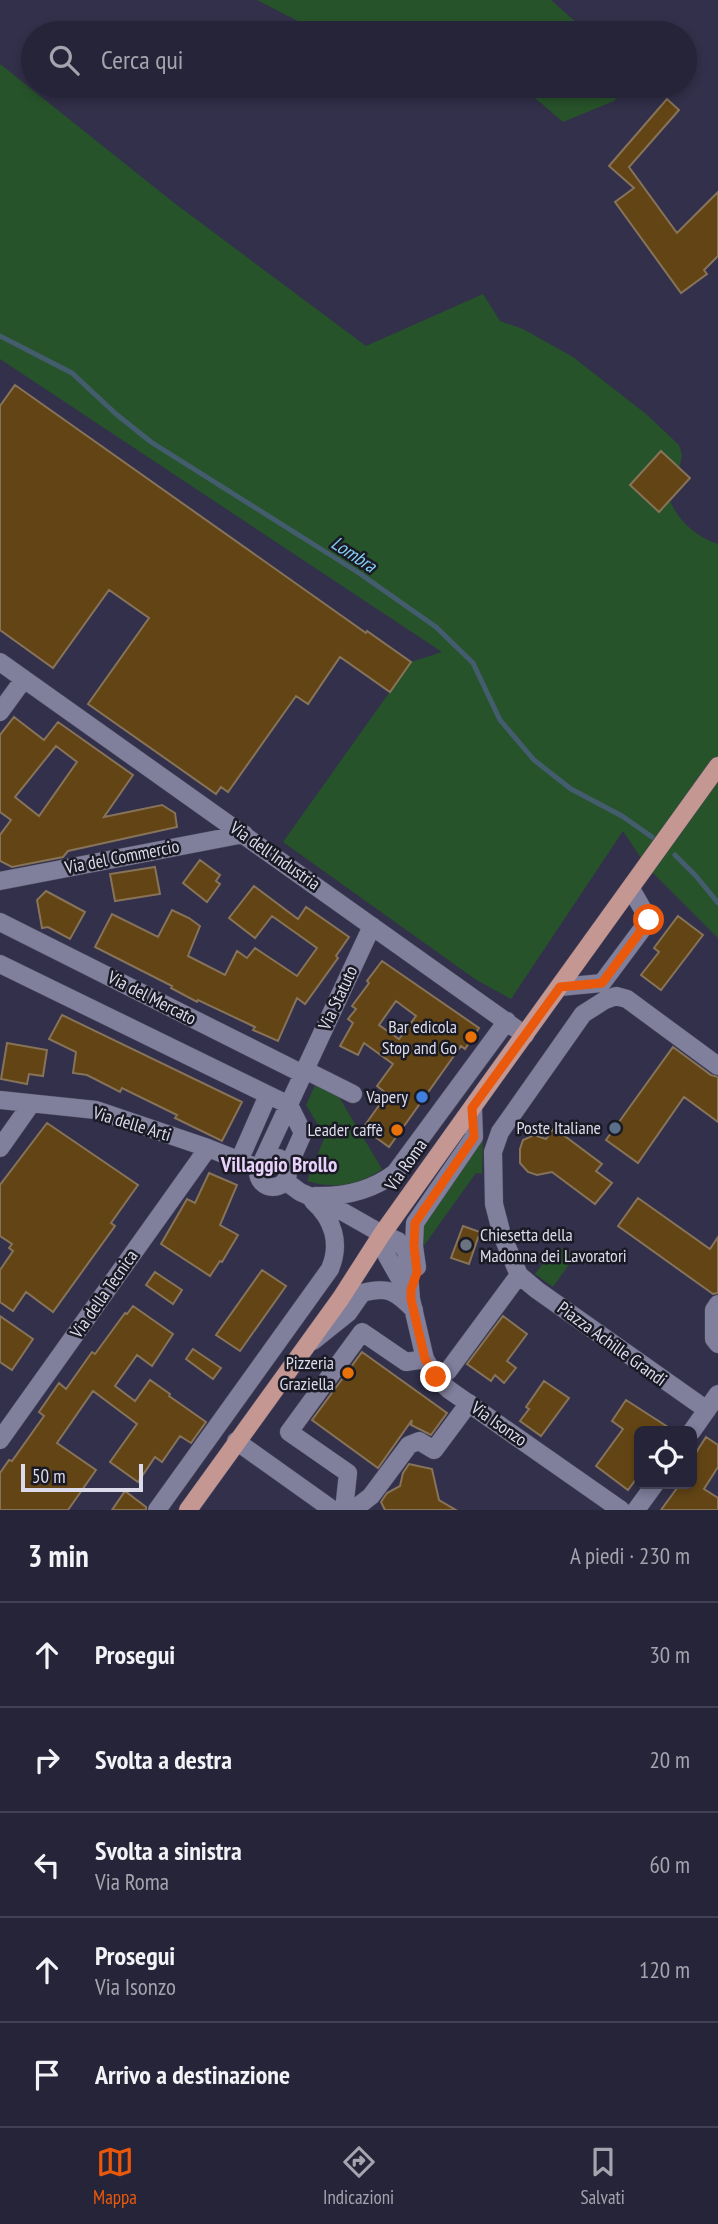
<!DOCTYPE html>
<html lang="it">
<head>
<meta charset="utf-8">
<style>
	:root { --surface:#262438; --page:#2e2c40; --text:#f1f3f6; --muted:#a4a4ae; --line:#424153; --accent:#ea580c }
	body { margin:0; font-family:"PT Sans Narrow",sans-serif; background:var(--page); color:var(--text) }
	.controls { position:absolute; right:21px; bottom:21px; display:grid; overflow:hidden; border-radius:10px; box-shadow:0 4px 10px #0003 }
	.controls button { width:63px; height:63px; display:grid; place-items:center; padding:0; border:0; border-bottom:2px solid var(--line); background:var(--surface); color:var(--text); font:35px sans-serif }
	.scale { position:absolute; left:21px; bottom:18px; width:122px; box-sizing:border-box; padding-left:7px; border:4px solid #dbdbeb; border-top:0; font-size:19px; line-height:24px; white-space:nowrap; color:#dbdbeb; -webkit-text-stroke:5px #1a1a25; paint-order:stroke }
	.stop { position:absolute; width:21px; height:21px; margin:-16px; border:5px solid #ea580c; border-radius:50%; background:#fff }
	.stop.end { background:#ea580c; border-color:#fff; box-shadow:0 2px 7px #0008 }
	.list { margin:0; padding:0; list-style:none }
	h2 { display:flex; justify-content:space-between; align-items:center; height:91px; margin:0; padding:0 28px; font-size:30px }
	h2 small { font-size:23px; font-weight:400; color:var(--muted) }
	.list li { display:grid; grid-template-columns:46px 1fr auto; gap:21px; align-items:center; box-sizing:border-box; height:105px; padding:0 28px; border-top:2px solid var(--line) }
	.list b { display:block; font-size:26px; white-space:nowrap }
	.list p { margin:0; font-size:23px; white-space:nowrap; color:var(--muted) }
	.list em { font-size:23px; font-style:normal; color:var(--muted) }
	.icon { flex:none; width:38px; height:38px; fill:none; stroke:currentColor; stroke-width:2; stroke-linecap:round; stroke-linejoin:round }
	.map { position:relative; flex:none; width:718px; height:1510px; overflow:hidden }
	.search { position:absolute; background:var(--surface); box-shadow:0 4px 10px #0003; left:21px; right:21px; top:21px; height:77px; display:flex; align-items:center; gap:18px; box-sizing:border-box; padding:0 24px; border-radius:38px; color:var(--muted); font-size:26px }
	.sheet { height:616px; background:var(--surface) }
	nav { display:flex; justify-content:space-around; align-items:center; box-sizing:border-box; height:98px; border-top:2px solid var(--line); background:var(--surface); font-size:19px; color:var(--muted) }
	nav a { display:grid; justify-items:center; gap:4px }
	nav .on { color:var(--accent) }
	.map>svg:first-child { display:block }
	.green { fill:#27532a }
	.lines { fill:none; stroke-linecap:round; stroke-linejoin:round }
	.stream { stroke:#445d6e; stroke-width:5 }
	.building { fill:#634515; stroke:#867359; stroke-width:2; fill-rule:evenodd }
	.minor-casing { stroke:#4c4b60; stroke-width:19 }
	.major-casing { stroke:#4c4b60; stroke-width:19 }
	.minor { stroke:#807f9c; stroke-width:18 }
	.major { stroke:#c49792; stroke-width:18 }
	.route { stroke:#ea580c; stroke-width:9 }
	.food-dot { fill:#e8710a; stroke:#1a1a25; stroke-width:2.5 }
	.shop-dot { fill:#3f7fe0; stroke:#1a1a25; stroke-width:2.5 }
	.service-dot { fill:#5c6f8a; stroke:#1a1a25; stroke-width:2.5 }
	.worship-dot { fill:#6b7280; stroke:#1a1a25; stroke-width:2.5 }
	.labels { text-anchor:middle; stroke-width:5; stroke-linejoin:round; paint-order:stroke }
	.street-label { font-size:18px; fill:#dbdbeb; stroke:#1a1a25 }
	.poi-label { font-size:18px; fill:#dbdbeb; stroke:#1a1a25; text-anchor:end }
	.water-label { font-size:19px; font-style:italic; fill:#84cef6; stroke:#1a1a25 }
	.quarter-label { font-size:21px; font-weight:bold; fill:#e8d2fb; stroke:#1a1a25 }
</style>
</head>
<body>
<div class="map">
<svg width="718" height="1510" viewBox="0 0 718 1510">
	<rect width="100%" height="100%" fill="#32304a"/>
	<!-- green -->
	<path class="green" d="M 257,0 L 551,0 L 588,33 L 321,33 Z
		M 0,64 L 173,202 L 366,346 L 483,294 L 500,321 L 523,329 L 573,357 L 646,414 L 679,445 L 682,455 L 680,465 L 668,496 C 677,520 694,536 718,544 L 718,938 L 647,867 L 623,831 L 511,999 L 475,979 L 283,842 L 411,662 L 442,652 L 0,359 Z
		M 521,86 L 625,86 L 614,101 L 563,122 Z
		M 316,1083 L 336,1092 L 382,1169 C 358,1186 334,1189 307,1181 L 325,1136 L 306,1105 Z
		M 483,1136 L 482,1174 L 476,1173 L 423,1247 L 424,1226 L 430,1209 Z
		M 563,1248 L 575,1256 L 553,1287 L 535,1274 L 552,1252 Z"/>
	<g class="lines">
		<!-- stream -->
		<path class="stream" d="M 0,336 L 72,373 L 116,414 L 151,442 L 359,573 L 436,627 L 473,663 L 500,720 L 534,760 L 571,789 L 622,816 L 652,837
			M 675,855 L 696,876 L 718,903"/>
	</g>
	<!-- building -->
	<path class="building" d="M 667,99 L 679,110 L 629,167 L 677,233 L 718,192 L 718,256 L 704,270 L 707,274 L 681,293 L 615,202 L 634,188 L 609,166 Z
		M 15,385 L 366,633 L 367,631 L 411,662 L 390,692 L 340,657 L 308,704 L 296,696 L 228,792 L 221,787 L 216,794 L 88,704 L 149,618 L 109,590 L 53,668 L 0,630 L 0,406 Z
		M 661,451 L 690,478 L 659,512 L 630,485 Z
		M 14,717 L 44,740 L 58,722 L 133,775 L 104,817 L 162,805 L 175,813 L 177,827 L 68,851 L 63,857 L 12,867 L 0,861 L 0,835 L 11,820 L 0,812 L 0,735 ZM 56,746 L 77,762 L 39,816 L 15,797 Z
		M 200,860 L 220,875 L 216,881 L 220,884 L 207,902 L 183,883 Z
		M 155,867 L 160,894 L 115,901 L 110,874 Z
		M 254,886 L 298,919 L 306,907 L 349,937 L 336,956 L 338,958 L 305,1004 L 297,998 L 278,1041 L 253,1030 L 255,1027 L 198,1000 L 197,1002 L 171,988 L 172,986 L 95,947 L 112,914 L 158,937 L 172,910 L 189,918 L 200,926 L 188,956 L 225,975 L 237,951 L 247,958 L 255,948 L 297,976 L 317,948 L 272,916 L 255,938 L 229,918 Z
		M 46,891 L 85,912 L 70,939 L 48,927 L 42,928 L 37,900 Z
		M 678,916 L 703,935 L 661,990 L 641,975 L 659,952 L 654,948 Z
		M 382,961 L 479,1028 L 465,1049 L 461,1046 L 389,1147 L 363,1128 L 387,1094 L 377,1086 L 393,1064 L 364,1043 L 358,1055 L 340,1046 L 353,1023 L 348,1019 L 356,1009 L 352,1006 L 369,983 L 367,981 ZM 396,1001 L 416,1016 L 399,1039 L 379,1025 Z
		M 62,1015 L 242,1102 L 222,1141 L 175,1118 L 177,1115 L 122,1088 L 120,1092 L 87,1075 L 73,1073 L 76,1052 L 49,1039 Z
		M 7,1043 L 47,1050 L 43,1076 L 29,1074 L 27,1084 L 1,1079 Z
		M 673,1047 L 711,1075 L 718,1077 L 718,1122 L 684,1097 L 638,1163 L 606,1140 Z
		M 47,1123 L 138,1185 L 111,1223 L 115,1226 L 53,1312 L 26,1292 L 13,1311 L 0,1302 L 0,1270 L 13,1251 L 9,1248 L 12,1244 L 0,1236 L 0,1185 Z
		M 554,1128 L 602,1164 L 596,1171 L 612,1183 L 595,1204 L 552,1172 L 537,1175 L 528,1172 L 520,1163 L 520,1149 L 523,1140 L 534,1135 L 546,1139 Z
		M 209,1173 L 237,1185 L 220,1225 L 238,1235 L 222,1262 L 220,1261 L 210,1276 L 161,1244 L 187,1199 L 195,1203 Z
		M 638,1198 L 710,1249 L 718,1237 L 718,1293 L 713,1294 L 618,1226 Z
		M 463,1226 L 480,1232 L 469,1264 L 451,1258 Z
		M 262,1270 L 286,1286 L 240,1351 L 216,1335 Z
		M 155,1272 L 182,1290 L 173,1304 L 146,1285 Z
		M 133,1306 L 173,1334 L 152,1366 L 137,1355 L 115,1386 L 135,1401 L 150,1380 L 170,1394 L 169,1396 L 206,1422 L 191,1443 L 180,1436 L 162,1462 L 155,1457 L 138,1482 L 110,1462 L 137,1424 L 93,1391 L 57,1443 L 96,1470 L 68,1510 L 0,1510 L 0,1473 L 9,1460 L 12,1461 L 44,1416 L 39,1412 L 59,1383 L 66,1389 L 92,1352 L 95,1354 L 125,1313 L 127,1314 Z
		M 0,1316 L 33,1339 L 12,1370 L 0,1362 Z
		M 503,1316 L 527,1334 L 507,1361 L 516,1368 L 504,1383 L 495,1375 L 491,1381 L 467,1364 Z
		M 193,1349 L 221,1368 L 213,1379 L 186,1359 Z
		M 362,1352 L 447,1413 L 431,1435 L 411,1425 L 412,1420 L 378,1468 L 312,1420 Z
		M 544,1381 L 569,1398 L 541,1436 L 520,1421 L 529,1409 L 526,1407 Z
		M 626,1400 L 674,1431 L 639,1431 L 639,1475 L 628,1490 L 596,1466 L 623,1429 L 612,1421 Z
		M 706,1437 L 718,1445 L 718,1467 L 704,1489 L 718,1498 L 718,1510 L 661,1510 L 680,1484 L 692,1484 L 692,1459 Z
		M 409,1464 L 432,1469 L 439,1500 L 456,1510 L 385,1510 L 381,1502 L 387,1493 L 400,1486 L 403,1473 Z
		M 125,1491 L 146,1507 L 146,1510 L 112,1510 Z"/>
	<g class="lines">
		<!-- minor casing -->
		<g class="minor-casing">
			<path id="minor" d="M 0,662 L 525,1035
				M 0,712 L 24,679
				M 0,881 L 244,834
				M 0,922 L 303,1074
				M 0,964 L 289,1105
				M 560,987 L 602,983 L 649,920 L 631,889
				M 305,1070 L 353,1094
				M 0,1100 L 96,1110 L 208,1148 L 258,1168
				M 0,1148 L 31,1104
				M258 1172a15 15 0 1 1 30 0a15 15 0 1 1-30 0Z
				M 263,1160 L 372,926
				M 239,1161 L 268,1095
				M 288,1167 L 303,1133 L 289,1105
				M 285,1181 L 300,1192 L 338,1209 L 382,1234 L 398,1241 L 406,1251 L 408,1260 L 411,1299 L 425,1359 L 436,1377 L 448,1389 L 621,1510
				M 315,1196 C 344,1197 371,1191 395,1173 L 507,1021
				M 382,1234 L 387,1256 L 408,1293
				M 417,1267 L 414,1246 L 415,1223 L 474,1137 L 473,1108
				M 718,1304 L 714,1310 L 714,1339 L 718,1344
				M 313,1341 L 348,1313 L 362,1293 C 388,1286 396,1291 414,1310
				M 436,1377 L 448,1371 L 519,1275
				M 707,1410 L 537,1290 L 519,1275 L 502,1235 L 494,1204 L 493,1152 L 500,1132 L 583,1014 L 605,1000 L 616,996 L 627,999 L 718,1066
				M 692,1431 L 718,1394
				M 0,1440 L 208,1148
				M 236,1441 L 333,1510
				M 157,1510 L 330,1269 C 341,1243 333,1219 313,1201
				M 344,1510 L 348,1473 L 289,1432 L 362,1332 L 406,1362 L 425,1359
				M 353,1510 L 371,1496 L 409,1445 L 419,1441 L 434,1450 L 469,1403
				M 636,1510 L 655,1484"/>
		</g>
		<!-- major casing -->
		<g class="major-casing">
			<path id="major" d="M 188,1510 L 341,1298 L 382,1234 L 489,1084 L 718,766"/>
		</g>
		<!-- minor -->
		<use href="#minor" class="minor"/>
		<!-- major -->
		<use href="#major" class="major"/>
	</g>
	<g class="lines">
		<!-- route -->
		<path class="route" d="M 436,1377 L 425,1359 L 411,1299 L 411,1290 L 417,1272 L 414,1246 L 415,1223 L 474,1137 L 472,1108 L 560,987 L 602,983 L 649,920"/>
	</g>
	<!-- markers -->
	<g class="food-dot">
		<circle cx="471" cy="1037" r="7"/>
		<circle cx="397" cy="1130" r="7"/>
		<circle cx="348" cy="1373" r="7"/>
	</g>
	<circle class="shop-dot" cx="422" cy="1097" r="7"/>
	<circle class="service-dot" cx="615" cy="1128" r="7"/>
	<circle class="worship-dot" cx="466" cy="1245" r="7"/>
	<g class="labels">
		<!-- street labels -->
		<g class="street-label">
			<text transform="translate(275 856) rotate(35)" y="6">Via dell'Industria</text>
			<text transform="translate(122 857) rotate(-11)" y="6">Via del Commercio</text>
			<text transform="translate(152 998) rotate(27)" y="6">Via del Mercato</text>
			<text transform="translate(338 998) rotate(-65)" y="6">Via Statuto</text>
			<text transform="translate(132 1124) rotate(17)" y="6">Via delle Arti</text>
			<text transform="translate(406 1165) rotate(-55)" y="6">Via Roma</text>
			<text transform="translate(104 1294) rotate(-55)" y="6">Via della Tecnica</text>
			<text transform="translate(612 1344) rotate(36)" y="6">Piazza Achille Grandi</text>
			<text transform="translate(499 1424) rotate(35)" y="6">Via Isonzo</text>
		</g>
		<!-- poi labels -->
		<g class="poi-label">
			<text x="457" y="1033">Bar edicola<tspan x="457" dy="21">Stop and Go</tspan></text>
			<text x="408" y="1103">Vapery</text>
			<text x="601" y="1134">Poste Italiane</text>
			<text x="383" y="1136">Leader caffè</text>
			<text x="480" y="1241" text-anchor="start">Chiesetta della<tspan x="480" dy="21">Madonna dei Lavoratori</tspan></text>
			<text x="334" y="1369">Pizzeria<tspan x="334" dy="21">Graziella</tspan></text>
		</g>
		<!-- water labels -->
		<g class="water-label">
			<text transform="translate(354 554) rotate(33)" y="7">Lombra</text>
		</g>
		<!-- quarter labels -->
		<g class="quarter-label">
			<text x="279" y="1172">Villaggio Brollo</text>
		</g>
	</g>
</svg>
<div class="controls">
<button><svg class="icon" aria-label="locate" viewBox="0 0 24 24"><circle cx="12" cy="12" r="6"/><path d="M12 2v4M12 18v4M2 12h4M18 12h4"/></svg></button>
</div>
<div class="scale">50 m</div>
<div class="stop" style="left:649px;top:920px"></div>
<div class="stop end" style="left:436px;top:1377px"></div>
<div class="search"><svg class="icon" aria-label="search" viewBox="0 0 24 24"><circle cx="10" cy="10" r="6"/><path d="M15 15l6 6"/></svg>Cerca qui</div>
</div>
<section class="sheet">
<h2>3 min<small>A piedi · 230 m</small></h2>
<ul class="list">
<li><svg class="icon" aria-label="ahead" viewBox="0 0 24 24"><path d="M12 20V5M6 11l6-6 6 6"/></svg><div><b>Prosegui</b></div><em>30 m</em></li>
<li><svg class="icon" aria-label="right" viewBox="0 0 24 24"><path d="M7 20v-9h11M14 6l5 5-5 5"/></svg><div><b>Svolta a destra</b></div><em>20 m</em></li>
<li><svg class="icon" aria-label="left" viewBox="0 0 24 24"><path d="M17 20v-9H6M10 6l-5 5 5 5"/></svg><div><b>Svolta a sinistra</b><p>Via Roma</p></div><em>60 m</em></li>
<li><svg class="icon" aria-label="ahead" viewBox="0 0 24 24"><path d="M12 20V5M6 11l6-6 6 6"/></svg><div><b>Prosegui</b><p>Via Isonzo</p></div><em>120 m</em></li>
<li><svg class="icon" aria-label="arrive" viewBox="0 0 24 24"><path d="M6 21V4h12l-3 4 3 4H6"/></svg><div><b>Arrivo a destinazione</b></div></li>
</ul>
</section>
<nav>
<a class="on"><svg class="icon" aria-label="map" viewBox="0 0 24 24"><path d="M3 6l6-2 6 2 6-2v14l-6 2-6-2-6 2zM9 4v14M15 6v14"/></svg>Mappa</a>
<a><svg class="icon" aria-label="directions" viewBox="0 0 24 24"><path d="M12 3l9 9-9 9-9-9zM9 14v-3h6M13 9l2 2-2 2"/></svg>Indicazioni</a>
<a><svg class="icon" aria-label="saved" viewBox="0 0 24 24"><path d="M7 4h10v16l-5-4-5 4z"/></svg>Salvati</a>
</nav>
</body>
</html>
